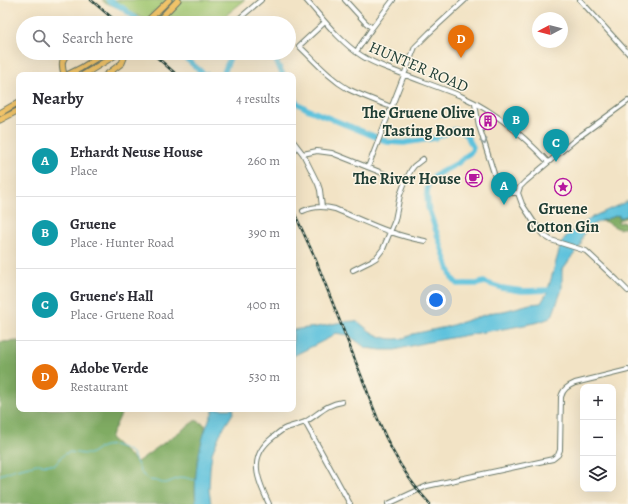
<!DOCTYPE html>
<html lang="en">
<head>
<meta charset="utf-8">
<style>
	:root { --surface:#fff; --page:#f7f7f7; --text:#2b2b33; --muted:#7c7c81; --line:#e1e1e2; --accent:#b45309 }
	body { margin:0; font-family:Alegreya,serif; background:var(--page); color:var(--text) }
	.controls { position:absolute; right:12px; bottom:12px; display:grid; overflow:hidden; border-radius:8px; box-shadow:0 4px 16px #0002 }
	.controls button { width:36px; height:36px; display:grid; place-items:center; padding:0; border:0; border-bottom:1px solid var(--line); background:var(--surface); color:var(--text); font:20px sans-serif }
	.compass { position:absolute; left:532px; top:12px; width:36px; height:36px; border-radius:50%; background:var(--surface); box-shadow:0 4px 16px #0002; rotate:263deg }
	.you { position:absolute; left:436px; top:300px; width:14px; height:14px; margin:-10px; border:3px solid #fff; border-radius:50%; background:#1a73e8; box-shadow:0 0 0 6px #1a73e833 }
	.badge { display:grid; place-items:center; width:26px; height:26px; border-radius:50%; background:var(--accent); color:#fff; font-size:13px; font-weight:700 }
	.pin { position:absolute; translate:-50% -33px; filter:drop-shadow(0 1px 2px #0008) }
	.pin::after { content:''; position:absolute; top:21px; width:14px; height:12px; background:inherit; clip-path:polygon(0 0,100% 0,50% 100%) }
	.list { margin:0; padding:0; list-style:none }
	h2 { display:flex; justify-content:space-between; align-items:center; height:52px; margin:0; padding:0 16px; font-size:17px }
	h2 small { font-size:13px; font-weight:400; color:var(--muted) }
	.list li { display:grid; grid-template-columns:26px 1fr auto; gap:12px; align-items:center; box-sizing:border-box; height:72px; padding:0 16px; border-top:1px solid var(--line) }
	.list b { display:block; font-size:15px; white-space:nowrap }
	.list p { margin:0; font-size:13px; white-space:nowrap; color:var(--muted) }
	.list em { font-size:13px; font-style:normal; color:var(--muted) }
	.icon { flex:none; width:22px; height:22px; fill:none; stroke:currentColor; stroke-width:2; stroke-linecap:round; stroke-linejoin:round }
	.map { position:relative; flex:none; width:628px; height:504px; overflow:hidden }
	.search { position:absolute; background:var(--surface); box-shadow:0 4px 16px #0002; left:16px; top:16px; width:280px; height:44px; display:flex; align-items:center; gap:10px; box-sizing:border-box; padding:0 14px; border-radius:22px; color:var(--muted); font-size:15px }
	.panel { position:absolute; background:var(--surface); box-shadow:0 4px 16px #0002; left:16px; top:72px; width:280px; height:340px; border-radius:8px }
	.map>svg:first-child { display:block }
	.green { fill:#a1c772; stroke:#608253 }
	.forest { fill:#80ac64; stroke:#50744c }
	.water { fill:#5fc2dd; stroke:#3f8088 }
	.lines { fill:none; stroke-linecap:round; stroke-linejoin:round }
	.stream { stroke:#5fc2dd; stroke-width:1 }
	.river { stroke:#5fc2dd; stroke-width:5.5 }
	.minor-casing { stroke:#697767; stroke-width:6 }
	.major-casing { stroke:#697767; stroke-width:7 }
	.minor { stroke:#fff; stroke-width:4 }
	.major { stroke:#f0c369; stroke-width:5 }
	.rail-casing { stroke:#1f3d34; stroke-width:2.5 }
	.rail { stroke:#fcf5e5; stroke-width:1; stroke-dasharray:3; stroke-linecap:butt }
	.oneway { stroke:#8f9e9a }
	.labels { text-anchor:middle; stroke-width:3; stroke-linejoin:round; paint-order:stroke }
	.street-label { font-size:16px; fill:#1f3d34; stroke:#fcf5e5 }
	.poi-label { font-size:16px; font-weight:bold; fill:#1f3d34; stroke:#fcf5e5; text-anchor:end }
</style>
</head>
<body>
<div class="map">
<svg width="628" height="504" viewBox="0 0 628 504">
	<rect width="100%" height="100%" fill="#fcf5e5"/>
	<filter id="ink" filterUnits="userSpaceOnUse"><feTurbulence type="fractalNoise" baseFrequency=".025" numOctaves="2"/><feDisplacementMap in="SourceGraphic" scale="8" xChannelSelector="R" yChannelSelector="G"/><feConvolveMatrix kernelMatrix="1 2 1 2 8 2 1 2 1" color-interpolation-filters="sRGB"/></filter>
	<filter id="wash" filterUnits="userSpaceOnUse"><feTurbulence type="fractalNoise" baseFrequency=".012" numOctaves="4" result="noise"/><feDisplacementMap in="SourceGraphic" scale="16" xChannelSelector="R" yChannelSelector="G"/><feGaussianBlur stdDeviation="0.9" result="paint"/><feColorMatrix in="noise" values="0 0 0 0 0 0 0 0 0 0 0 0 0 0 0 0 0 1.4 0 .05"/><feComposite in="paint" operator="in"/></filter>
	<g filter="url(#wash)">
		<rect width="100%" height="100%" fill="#f2e3c5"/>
		<!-- green -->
		<path class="green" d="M 102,0 L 245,0 L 216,23 L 155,23 L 104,2 Z"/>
		<!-- forest -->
		<path class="forest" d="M 619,215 L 619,218 L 628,215 L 628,217 L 619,220 L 618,222 L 619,223 L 622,222 L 627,223 L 627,225 L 625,228 L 622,228 L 619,229 L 606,222 L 601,221 Z
			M 19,341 L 19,409 L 120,409 L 122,412 L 110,438 L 137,462 L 196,420 L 205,425 L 205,430 C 199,455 193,479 196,504 L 0,504 L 0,342 Z"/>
		<!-- water -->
		<path class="water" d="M 628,201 L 628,215 L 619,218 L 619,215 C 602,220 581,225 581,245 L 562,270 L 562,289 L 553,314 L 550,318 L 539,322 L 509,328 L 489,331 L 423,343 L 395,350 L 381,350 L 366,348 L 351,337 L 348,335 L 335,333 L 331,337 L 293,356 L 293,330 C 303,328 313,328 323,326 C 333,324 344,321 354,321 C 360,322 363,326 367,329 C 380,339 398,343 413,334 L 446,327 L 494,312 L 504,311 L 530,304 L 541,303 L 547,293 L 561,244 L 568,234 L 582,226 L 585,222 L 590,218 Z
			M 214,409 L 234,409 L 233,413 L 220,434 L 212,453 L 210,468 L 209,490 L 211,504 L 196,504 C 193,473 200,437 214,409 Z"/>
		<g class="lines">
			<!-- stream -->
			<path class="stream" d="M 0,475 L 13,470 L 37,464 L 55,465 L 64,454 L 70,452 L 85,454 L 90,454 L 97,449 L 105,446 L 114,445 L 123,448 L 132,453 L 142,474 L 149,480 L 157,481 L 162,483 L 166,483 L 182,477 L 195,480"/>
			<!-- river -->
			<path class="river" d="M 108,0 L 123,8 L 141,23
				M 177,53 L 184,57 L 204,74 L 208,75
				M 272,53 L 283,75
				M 223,75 L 231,55 L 234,53
				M 293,95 L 297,103 L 307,109 L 376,137
				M 381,139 L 387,142 L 404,143 L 435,138 L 454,130 L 459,130 L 467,136 L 473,147 L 472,151 L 458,163 L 434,176 L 428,184 L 427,193 L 428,207 L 452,278 L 457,284 L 477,284 L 484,282 L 502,288 L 522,291 L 554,290"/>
		</g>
	</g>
	<g filter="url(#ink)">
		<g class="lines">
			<!-- minor casing -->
			<g class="minor-casing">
				<path id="minor" d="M 306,0 C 322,18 341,43 362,56 C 371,62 382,66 392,70 C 415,79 438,87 461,96 C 495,111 523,135 548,162
					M 345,0 L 365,22 L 372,28
					M 580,0 L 628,53
					M 325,22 L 299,46 C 315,61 329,78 348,89 C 362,96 377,101 391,107
					M 234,23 L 261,0
					M 356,52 L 372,28 L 393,0
					M 628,101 L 576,139 L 525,182 L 520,187 L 518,193 L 522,204 L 539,230 L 543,235 L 551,240 L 586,251 L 617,280 L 628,291
					M 475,104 L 479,126 L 497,183 L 504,190 L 509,193 L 518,193
					M 293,141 L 303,154 L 318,184 L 320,190 L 322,207
					M 303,154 L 317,151 L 332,153 L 405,182
					M 368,167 L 415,47 L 429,33 L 465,0
					M 303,211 C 313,206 324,206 335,209 C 364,221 393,236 425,241
					M 353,270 L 371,261 L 376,258 L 383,249 L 395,220 L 400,195 L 405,182 L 411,170 L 414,166 L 423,159
					M 305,422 L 350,504
					M 269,504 C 258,480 247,458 272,438 C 276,435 280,431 284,429 C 291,426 298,425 305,422 C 318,415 326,404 342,402
					M 388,504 L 427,486 L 553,459 L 558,455 L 560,450 L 561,397 C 563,389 568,386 575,383 L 628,370"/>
			</g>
			<!-- major casing -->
			<g class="major-casing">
				<path id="major" d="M 145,23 L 169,0
					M 156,23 L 178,0
					M 64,75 C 62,65 60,60 69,53
					M 67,75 L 81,68 L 105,53
					M 83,75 L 119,53
					M 106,75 L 122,63 L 126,53
					M 0,113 L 19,102
					M 0,120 L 19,110"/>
			</g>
			<!-- minor -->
			<use href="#minor" class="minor"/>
			<!-- major -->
			<use href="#major" class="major"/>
			<!-- rail casing -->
			<g class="rail-casing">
				<path id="rail" d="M 91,0 L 118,23
					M 152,53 L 177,75
					M 293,210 L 315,258 L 366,388 C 381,431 399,471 430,504"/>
			</g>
			<!-- rail -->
			<use href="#rail" class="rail"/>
		</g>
		<!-- one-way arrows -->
		<defs><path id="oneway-chevron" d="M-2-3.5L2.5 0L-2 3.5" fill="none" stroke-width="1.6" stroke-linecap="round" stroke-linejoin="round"/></defs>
		<use class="oneway" href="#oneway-chevron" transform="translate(484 142) rotate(72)"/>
	</g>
	<!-- icons -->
	<defs>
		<g id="building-ring" transform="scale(0.9)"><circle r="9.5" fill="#fcf5e5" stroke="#b5179e" stroke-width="1.5"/><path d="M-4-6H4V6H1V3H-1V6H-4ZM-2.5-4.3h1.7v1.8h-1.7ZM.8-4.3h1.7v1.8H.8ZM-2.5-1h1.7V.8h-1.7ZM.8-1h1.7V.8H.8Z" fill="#b5179e"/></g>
		<g id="cafe-ring" transform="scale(0.9)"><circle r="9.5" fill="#fcf5e5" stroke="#b5179e" stroke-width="1.5"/><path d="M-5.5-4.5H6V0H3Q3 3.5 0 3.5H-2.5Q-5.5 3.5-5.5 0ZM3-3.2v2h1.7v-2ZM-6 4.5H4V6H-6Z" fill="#b5179e"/></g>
		<g id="sight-ring" transform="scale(0.9)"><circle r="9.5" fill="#fcf5e5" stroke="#b5179e" stroke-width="1.5"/><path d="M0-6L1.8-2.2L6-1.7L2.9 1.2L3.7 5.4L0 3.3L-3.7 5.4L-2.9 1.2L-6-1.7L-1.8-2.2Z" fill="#b5179e"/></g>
	</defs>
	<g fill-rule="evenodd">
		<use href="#building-ring" x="488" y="121"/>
		<use href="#cafe-ring" x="474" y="178"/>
		<use href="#sight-ring" x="563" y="187"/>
	</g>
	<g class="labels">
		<!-- street labels -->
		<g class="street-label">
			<text transform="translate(419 66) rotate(23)" y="6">HUNTER ROAD</text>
		</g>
		<!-- poi labels -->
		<g class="poi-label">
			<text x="475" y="118">The Gruene Olive<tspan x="475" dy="18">Tasting Room</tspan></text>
			<text x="461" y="184">The River House</text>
			<text x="563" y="214" text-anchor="middle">Gruene<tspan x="563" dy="18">Cotton Gin</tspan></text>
		</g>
	</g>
</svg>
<div class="controls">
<button>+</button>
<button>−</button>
<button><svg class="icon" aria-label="layers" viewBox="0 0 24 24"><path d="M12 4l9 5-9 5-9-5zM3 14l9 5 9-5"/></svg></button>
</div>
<svg class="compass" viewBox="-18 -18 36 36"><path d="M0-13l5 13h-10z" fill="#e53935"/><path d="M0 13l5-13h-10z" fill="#7c7c81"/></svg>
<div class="you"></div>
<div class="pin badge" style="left:504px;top:205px;background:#0f9aa8">A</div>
<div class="pin badge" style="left:516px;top:139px;background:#0f9aa8">B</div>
<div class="pin badge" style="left:556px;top:162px;background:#0f9aa8">C</div>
<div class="pin badge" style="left:461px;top:58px;background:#e8710a">D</div>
<div class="search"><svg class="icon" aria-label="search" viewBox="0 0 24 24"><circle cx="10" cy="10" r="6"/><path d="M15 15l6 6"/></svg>Search here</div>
<section class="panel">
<h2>Nearby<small>4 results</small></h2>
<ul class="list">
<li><span class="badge" style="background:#0f9aa8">A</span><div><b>Erhardt Neuse House</b><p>Place</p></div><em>260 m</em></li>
<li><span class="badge" style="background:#0f9aa8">B</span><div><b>Gruene</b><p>Place · Hunter Road</p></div><em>390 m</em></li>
<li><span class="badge" style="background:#0f9aa8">C</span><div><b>Gruene's Hall</b><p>Place · Gruene Road</p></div><em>400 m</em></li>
<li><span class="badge" style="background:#e8710a">D</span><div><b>Adobe Verde</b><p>Restaurant</p></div><em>530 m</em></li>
</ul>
</section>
</div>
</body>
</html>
